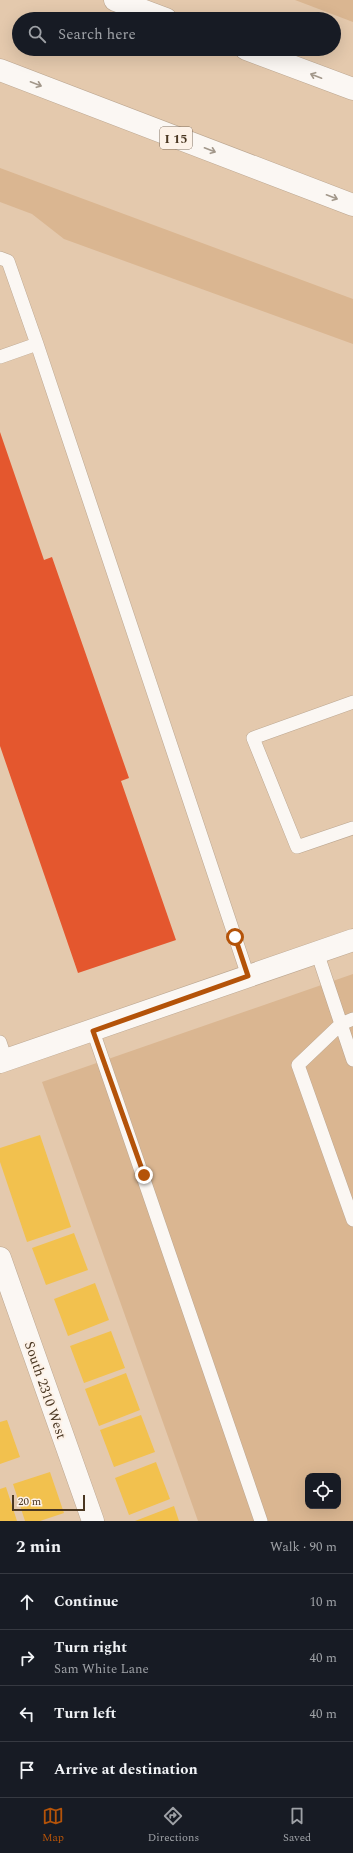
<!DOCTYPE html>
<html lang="en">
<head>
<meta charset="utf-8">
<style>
	:root { --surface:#171b24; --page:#20242c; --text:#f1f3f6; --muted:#9ea1a6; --line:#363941; --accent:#b45309 }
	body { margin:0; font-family:Spectral,serif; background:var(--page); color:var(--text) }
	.controls { position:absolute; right:12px; bottom:12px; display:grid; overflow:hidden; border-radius:8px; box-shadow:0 4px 16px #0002 }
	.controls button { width:36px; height:36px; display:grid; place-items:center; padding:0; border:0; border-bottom:1px solid var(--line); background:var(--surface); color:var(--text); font:20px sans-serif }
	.scale { position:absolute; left:12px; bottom:10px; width:73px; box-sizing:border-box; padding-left:4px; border:2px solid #4a3722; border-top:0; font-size:11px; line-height:14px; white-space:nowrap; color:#4a3722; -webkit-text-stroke:3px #fdf2e8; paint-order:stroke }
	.stop { position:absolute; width:12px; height:12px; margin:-9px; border:3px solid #b45309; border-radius:50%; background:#fff }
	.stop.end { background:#b45309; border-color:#fff; box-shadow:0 1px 4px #0008 }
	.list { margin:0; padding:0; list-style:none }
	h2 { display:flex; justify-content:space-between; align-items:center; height:52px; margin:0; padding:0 16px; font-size:17px }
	h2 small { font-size:13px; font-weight:400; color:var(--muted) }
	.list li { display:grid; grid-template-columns:26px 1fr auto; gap:12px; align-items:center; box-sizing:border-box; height:56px; padding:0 16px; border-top:1px solid var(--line) }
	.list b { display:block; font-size:15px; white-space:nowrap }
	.list p { margin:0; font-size:13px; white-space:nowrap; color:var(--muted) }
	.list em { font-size:13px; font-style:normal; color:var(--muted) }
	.icon { flex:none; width:22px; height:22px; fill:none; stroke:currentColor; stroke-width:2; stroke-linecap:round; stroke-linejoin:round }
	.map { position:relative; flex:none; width:353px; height:1521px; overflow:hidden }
	.search { position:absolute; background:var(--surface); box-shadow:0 4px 16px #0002; left:12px; right:12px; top:12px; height:44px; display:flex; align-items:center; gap:10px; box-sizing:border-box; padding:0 14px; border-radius:22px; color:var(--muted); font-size:15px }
	.sheet { height:276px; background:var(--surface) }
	nav { display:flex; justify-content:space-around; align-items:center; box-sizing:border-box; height:56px; border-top:1px solid var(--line); background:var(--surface); font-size:11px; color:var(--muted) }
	nav a { display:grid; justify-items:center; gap:2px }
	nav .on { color:var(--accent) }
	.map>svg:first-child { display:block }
	.green { fill:#dab691; fill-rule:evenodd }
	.homes { fill:#f2c14e }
	.shops { fill:#e4572e }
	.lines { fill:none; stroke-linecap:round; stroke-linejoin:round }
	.service-casing { stroke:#bba690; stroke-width:14 }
	.minor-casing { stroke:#bba690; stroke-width:23 }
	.tertiary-casing { stroke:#bba690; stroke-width:23 }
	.motorway-casing { stroke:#bba690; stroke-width:23 }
	.service { stroke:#fbf7f3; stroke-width:13 }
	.minor { stroke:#fbf7f3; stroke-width:22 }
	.tertiary { stroke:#fbf7f3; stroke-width:22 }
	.motorway { stroke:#fbf7f3; stroke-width:22 }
	.oneway { stroke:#a2978a }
	.route { stroke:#b45309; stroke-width:5 }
	.labels { text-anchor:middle; stroke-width:4; stroke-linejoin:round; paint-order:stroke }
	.shield { fill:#fdf2e8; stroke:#806f5d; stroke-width:1 }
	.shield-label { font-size:13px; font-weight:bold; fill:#4a3722 }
	.street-label { font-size:14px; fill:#4a3722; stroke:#fdf2e8 }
</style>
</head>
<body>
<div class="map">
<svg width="353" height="1521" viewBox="0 0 353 1521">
	<rect width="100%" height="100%" fill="#e4c9ad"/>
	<!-- green -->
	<path class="green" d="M 295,0 L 353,0 L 353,22 Z
		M 0,168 L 353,299 L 353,344 L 64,239 L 32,214 L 0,202 Z
		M 353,974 L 353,1521 L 198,1521 L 42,1082 ZM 308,1476 L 338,1476 L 338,1506 L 308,1506 Z"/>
	<!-- homes -->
	<path class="homes" d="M 40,1135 L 71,1227 L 27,1242 L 0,1162 L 0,1148 Z
		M 74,1233 L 88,1270 L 46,1285 L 32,1248 Z
		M 95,1283 L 109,1320 L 68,1336 L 54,1299 Z
		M 111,1331 L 125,1368 L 84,1383 L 70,1346 Z
		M 126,1373 L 140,1410 L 99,1426 L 85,1389 Z
		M 141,1415 L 155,1452 L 114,1467 L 100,1430 Z
		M 7,1420 L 20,1457 L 0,1464 L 0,1422 Z
		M 156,1462 L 170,1499 L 129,1515 L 115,1478 Z
		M 50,1472 L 64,1513 L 40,1521 L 25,1521 L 13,1484 Z
		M 6,1487 L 17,1521 L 0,1521 L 0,1489 Z
		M 174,1506 L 179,1521 L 135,1521 Z"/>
	<!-- shops -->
	<path class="shops" d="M 0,432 L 44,560 L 52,557 L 129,778 L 121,781 L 176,940 L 78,973 L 0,746 Z"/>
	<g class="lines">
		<!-- service casing -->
		<g class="service-casing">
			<path id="service" d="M 0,258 L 8,261 L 37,344 L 248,976
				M 0,357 L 37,344
				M 353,702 L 253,738 L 297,847 L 353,828
				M 317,952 L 353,1060
				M 353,1019 L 341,1024 L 298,1065 L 353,1220
				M 93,1031 L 261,1521
				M 0,1042 L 6,1060"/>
		</g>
		<!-- minor casing -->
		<g class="minor-casing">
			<path id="minor" d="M 0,1258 L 93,1521"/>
		</g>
		<!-- tertiary casing -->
		<g class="tertiary-casing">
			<path id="tertiary" d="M 0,1062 L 353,940"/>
		</g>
		<!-- motorway casing -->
		<g class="motorway-casing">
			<path id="motorway" d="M 115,0 L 166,19
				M 246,49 L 353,89
				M 0,70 L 353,205"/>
		</g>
		<!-- service -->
		<use href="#service" class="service"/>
		<!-- minor -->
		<use href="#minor" class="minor"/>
		<!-- tertiary -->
		<use href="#tertiary" class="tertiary"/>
		<!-- motorway -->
		<use href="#motorway" class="motorway"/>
	</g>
	<!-- one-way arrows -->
	<defs><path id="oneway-shaft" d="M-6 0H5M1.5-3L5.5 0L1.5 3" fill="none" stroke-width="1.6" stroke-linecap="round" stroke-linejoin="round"/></defs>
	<g class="oneway">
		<use href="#oneway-shaft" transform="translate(316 76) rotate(-159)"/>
		<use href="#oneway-shaft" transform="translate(36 84) rotate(21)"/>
		<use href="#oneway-shaft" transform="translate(210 150) rotate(21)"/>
		<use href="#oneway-shaft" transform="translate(332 197) rotate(21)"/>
	</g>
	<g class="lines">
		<!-- route -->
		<path class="route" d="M 144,1175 L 93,1031 L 248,976 L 235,937"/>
	</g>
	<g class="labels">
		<!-- shield labels -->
		<rect class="shield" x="160" y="127" width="32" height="22" rx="3"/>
		<g class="shield-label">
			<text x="176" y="143">I 15</text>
		</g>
		<!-- street labels -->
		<g class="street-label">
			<text transform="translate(46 1390) rotate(71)" y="5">South 2310 West</text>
		</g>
	</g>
</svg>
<div class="controls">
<button><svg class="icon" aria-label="locate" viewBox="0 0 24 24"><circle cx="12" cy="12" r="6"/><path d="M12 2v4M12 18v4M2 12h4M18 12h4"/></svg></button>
</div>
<div class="scale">20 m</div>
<div class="stop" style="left:235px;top:937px"></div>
<div class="stop end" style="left:144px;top:1175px"></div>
<div class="search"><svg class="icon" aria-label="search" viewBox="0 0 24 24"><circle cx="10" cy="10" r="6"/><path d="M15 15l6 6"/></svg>Search here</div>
</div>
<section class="sheet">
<h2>2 min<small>Walk · 90 m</small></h2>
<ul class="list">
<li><svg class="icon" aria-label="ahead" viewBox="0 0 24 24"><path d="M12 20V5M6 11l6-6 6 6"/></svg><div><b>Continue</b></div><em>10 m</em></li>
<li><svg class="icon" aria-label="right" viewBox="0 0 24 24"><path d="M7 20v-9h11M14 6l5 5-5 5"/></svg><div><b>Turn right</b><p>Sam White Lane</p></div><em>40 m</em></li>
<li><svg class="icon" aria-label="left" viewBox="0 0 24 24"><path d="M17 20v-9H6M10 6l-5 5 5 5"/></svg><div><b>Turn left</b></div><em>40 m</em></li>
<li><svg class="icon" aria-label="arrive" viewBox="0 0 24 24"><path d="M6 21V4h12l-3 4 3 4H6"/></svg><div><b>Arrive at destination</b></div></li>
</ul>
</section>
<nav>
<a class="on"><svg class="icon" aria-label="map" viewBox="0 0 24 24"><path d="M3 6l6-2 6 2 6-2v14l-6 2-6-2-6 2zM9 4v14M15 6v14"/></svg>Map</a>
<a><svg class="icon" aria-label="directions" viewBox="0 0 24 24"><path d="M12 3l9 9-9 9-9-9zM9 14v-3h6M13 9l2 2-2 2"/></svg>Directions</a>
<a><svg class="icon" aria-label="saved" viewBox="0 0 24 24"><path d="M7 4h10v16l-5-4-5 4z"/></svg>Saved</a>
</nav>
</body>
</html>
